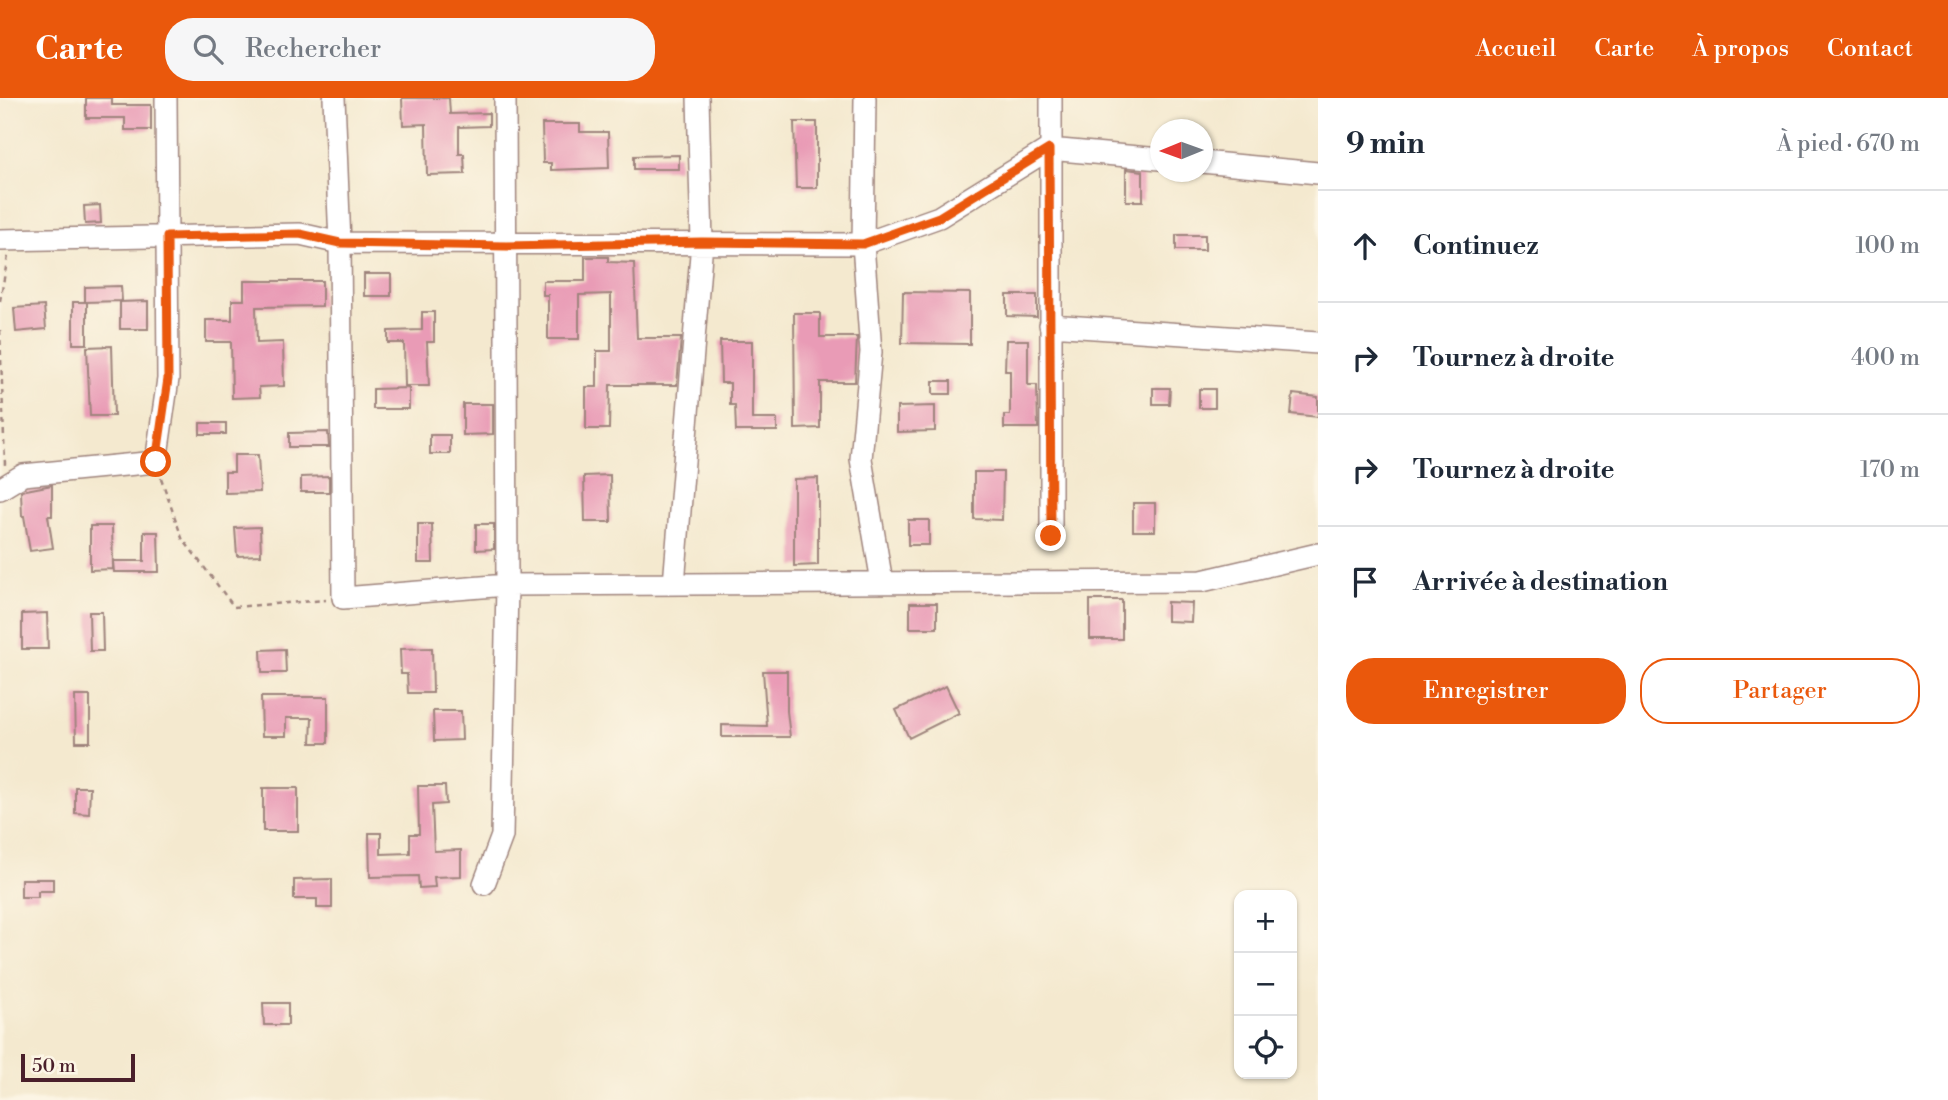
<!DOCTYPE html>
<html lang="fr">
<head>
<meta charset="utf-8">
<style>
	:root { --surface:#fff; --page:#f6f6f7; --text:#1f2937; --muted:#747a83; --line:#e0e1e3; --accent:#ea580c }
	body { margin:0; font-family:"Libre Bodoni",serif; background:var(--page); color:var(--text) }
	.controls { position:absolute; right:21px; bottom:21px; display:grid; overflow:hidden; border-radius:14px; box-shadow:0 2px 5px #0004 }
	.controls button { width:63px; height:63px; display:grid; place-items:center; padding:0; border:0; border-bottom:2px solid var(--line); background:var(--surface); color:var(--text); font:35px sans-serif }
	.compass { position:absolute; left:1150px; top:21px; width:63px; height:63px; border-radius:50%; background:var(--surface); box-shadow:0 2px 5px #0004; rotate:269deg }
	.scale { position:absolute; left:21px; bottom:18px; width:114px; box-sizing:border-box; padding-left:7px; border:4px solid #4a1f2b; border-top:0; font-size:19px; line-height:24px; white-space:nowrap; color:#4a1f2b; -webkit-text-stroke:5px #fcf5e5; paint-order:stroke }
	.stop { position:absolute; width:21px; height:21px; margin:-16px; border:5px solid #ea580c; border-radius:50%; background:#fff }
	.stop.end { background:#ea580c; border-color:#fff; box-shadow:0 2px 7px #0008 }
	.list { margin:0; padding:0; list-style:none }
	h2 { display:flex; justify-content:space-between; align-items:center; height:91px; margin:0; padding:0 28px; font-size:30px }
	h2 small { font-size:23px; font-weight:400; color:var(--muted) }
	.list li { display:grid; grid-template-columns:46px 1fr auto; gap:21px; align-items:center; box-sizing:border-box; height:112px; padding:0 28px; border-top:2px solid var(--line) }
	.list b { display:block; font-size:26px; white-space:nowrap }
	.list em { font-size:23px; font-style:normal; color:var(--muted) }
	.actions { display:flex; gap:14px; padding:21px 28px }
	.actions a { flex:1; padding:16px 0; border:2px solid var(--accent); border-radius:28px; text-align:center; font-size:24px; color:var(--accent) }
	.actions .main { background:var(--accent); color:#fff }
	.icon { flex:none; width:38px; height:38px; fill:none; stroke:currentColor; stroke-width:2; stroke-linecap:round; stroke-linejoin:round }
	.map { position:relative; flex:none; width:1318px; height:1002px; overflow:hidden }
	header { display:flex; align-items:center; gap:42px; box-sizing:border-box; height:98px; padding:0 35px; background:var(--accent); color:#fff }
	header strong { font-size:33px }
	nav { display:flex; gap:38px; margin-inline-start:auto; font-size:24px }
	.search { width:490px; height:63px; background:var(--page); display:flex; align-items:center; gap:18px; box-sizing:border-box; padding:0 24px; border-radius:28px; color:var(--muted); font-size:26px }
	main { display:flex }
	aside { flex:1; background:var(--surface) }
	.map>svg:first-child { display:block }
	.building { fill:#e99bb6 }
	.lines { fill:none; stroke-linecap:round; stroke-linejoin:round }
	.minor-casing { stroke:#9f847d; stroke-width:24 }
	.path { stroke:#9f847d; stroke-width:2.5; stroke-dasharray:5 5; stroke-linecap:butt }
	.minor { stroke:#fff; stroke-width:21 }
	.route { stroke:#ea580c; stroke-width:9 }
</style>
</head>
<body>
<header>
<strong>Carte</strong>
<div class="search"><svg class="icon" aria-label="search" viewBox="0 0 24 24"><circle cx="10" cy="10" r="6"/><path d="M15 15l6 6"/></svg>Rechercher</div>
<nav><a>Accueil</a><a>Carte</a><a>À propos</a><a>Contact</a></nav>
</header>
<main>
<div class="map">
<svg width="1318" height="1002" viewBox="0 0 1318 1002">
	<rect width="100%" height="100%" fill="#fcf5e5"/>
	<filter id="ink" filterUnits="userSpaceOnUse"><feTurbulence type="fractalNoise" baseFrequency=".0143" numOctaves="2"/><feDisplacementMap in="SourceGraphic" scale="14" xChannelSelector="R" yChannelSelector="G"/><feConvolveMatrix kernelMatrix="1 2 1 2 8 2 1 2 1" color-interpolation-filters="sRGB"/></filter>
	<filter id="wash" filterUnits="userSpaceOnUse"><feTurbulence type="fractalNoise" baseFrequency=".00686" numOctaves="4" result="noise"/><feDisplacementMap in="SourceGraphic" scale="28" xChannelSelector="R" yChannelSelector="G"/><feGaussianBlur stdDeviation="1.57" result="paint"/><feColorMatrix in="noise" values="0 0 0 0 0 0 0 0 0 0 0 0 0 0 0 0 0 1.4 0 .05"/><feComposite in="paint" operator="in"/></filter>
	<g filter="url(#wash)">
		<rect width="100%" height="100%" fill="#f4e9cf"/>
		<g id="blocks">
			<!-- building -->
			<path class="building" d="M 86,0 L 112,0 L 112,7 L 151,7 L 151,32 L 125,32 L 125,20 L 86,20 Z
				M 402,0 L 449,0 L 450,16 L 489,15 L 489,28 L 459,29 L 459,56 L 464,56 L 465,76 L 427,77 L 426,26 L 403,27 Z
				M 794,24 L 817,24 L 817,90 L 796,90 Z
				M 542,26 L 580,26 L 580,34 L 608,34 L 609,70 L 551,72 L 551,65 L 543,65 Z
				M 679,57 L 679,71 L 634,71 L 634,58 Z
				M 1126,71 L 1143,73 L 1143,103 L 1126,103 Z
				M 100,107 L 101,125 L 85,126 L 84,108 Z
				M 1176,137 L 1205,137 L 1205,152 L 1176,152 Z
				M 585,159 L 608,159 L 608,164 L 634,165 L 637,240 L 681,240 L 677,287 L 610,287 L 609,331 L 586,331 L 586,289 L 597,289 L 597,253 L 611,253 L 611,196 L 579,197 L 579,241 L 548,241 L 548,197 L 543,197 L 543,183 L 585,183 Z
				M 364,176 L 391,176 L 391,198 L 364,198 Z
				M 244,183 L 322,183 L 322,208 L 256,209 L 257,245 L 283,244 L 284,288 L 259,289 L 260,299 L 232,300 L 231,244 L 206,244 L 206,222 L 232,222 L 232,202 L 244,202 Z
				M 121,188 L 122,203 L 85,204 L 85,189 Z
				M 903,194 L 970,195 L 970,246 L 902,245 Z
				M 1007,197 L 1037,197 L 1037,219 L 1007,218 Z
				M 148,203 L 148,231 L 120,231 L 120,204 Z
				M 73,204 L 87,204 L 87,246 L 73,246 Z
				M 44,208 L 46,231 L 16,234 L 14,210 Z
				M 422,214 L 434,214 L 434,244 L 427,244 L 429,288 L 405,288 L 404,245 L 388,245 L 388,233 L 422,232 Z
				M 794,215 L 820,215 L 820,239 L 857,239 L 855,284 L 820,284 L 820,330 L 795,331 Z
				M 1006,242 L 1028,242 L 1028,287 L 1037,287 L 1038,330 L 1004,330 L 1004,317 L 1010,317 L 1010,273 L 1005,273 Z
				M 720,243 L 752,243 L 752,321 L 777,321 L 777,333 L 736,333 L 735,307 L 730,307 L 730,285 L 721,285 Z
				M 112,248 L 114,318 L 90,318 L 87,249 Z
				M 933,283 L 951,283 L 951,296 L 933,296 Z
				M 409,290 L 409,311 L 373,311 L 373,291 Z
				M 1153,290 L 1170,290 L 1169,306 L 1153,306 Z
				M 1199,291 L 1215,291 L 1215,310 L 1199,310 Z
				M 1293,296 L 1318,299 L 1318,319 L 1291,316 Z
				M 463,306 L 493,306 L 493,336 L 463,337 Z
				M 935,308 L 935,333 L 897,334 L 897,309 Z
				M 200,325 L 226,325 L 226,336 L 200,336 Z
				M 328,334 L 329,349 L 289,349 L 289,335 Z
				M 430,337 L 450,337 L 450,356 L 430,356 Z
				M 234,357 L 258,357 L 260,394 L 225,395 L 225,374 L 234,374 Z
				M 974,374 L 1003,374 L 1002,422 L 974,421 Z
				M 610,377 L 611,424 L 585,424 L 584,378 Z
				M 329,378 L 329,394 L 301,394 L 301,379 Z
				M 818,380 L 818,467 L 794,468 L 794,381 Z
				M 52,387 L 52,418 L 48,418 L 53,450 L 30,453 L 24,418 L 22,418 L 21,393 Z
				M 1133,405 L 1155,405 L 1155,433 L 1133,433 Z
				M 908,422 L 929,422 L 929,447 L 908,447 Z
				M 418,426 L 432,426 L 433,465 L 418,465 Z
				M 476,426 L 494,426 L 494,451 L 476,452 Z
				M 90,428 L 112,428 L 113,471 L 90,472 Z
				M 260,429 L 261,457 L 237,458 L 235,430 Z
				M 144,434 L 158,434 L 159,474 L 114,474 L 113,463 L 144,463 Z
				M 1090,502 L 1122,502 L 1122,541 L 1090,541 Z
				M 1167,504 L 1192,505 L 1191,524 L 1167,523 Z
				M 910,505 L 937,505 L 937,530 L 910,530 Z
				M 89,514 L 102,514 L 103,553 L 90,553 Z
				M 47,515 L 48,551 L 22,551 L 22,516 Z
				M 432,550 L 433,595 L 408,595 L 407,576 L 401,576 L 400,551 Z
				M 285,551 L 286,575 L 262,575 L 261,552 Z
				M 763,573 L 787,573 L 787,613 L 790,639 L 722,639 L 722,627 L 767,628 Z
				M 946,588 L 959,615 L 909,640 L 896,612 Z
				M 75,598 L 90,598 L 90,644 L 76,644 Z
				M 261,599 L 328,599 L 328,645 L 311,645 L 312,620 L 286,620 L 286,638 L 262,638 Z
				M 433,613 L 461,613 L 462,642 L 434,643 Z
				M 418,688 L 445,688 L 446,706 L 432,707 L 434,753 L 461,752 L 461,778 L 434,779 L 435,789 L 419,790 L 418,778 L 370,779 L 369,735 L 381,735 L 381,756 L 410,755 L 410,736 L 419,736 Z
				M 75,689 L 90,689 L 89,716 L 75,715 Z
				M 263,690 L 298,690 L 298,733 L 263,733 Z
				M 21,781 L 53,781 L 53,793 L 38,793 L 38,799 L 21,799 Z
				M 332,781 L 332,810 L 317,810 L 317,801 L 294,801 L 294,782 Z
				M 263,905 L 288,905 L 288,927 L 264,927 Z"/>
		</g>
	</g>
	<g filter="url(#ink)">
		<use href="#blocks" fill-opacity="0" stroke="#9f847d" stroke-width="2"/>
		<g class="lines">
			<!-- minor casing -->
			<g class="minor-casing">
				<path id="minor" d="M 334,0 L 340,145 L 343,500 L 507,487 L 1202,483 L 1318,456
					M 865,0 L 863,146 L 871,254 L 861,361 L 882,484
					M 1051,0 L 1051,438
					M 1202,64 L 1318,75
					M 0,142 L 300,136 L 340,145 L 863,146 L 939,119 L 1049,51 L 1160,61
					M 1050,227 L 1318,245
					M 0,391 L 23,377 L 156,364 L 168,281 L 166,0
					M 674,486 L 702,144 L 698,0
					M 484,786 L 502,738 L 507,487 L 505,0"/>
			</g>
			<!-- path -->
			<path class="path" d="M 0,203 L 8,158
				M 0,232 L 5,367
				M 161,380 L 182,440 L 234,509 L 326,502"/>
			<!-- minor -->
			<use href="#minor" class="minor"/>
		</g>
	</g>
	<g class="lines" filter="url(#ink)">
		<!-- route -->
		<path class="route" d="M 156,364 L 168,281 L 167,139 L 300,136 L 340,145 L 507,148 L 702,144 L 863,146 L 939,119 L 1049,51 L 1051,438"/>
	</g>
</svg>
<div class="controls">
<button>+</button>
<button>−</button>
<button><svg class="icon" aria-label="locate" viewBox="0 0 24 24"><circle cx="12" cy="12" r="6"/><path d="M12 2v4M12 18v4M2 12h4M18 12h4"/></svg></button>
</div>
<svg class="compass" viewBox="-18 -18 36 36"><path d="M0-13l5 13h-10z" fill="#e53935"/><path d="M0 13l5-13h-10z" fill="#747a83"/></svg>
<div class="scale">50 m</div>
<div class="stop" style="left:156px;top:364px"></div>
<div class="stop end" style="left:1051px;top:438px"></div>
</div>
<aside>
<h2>9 min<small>À pied · 670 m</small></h2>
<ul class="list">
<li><svg class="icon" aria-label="ahead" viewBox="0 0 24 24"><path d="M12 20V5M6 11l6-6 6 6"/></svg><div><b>Continuez</b></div><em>100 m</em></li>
<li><svg class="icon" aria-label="right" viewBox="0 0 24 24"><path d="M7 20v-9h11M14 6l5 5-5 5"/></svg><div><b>Tournez à droite</b></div><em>400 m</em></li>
<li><svg class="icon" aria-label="right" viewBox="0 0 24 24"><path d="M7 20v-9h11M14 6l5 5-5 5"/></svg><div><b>Tournez à droite</b></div><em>170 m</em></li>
<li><svg class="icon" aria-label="arrive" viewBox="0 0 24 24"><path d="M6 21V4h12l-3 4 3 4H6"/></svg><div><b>Arrivée à destination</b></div></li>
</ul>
<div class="actions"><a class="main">Enregistrer</a><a>Partager</a></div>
</aside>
</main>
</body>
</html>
